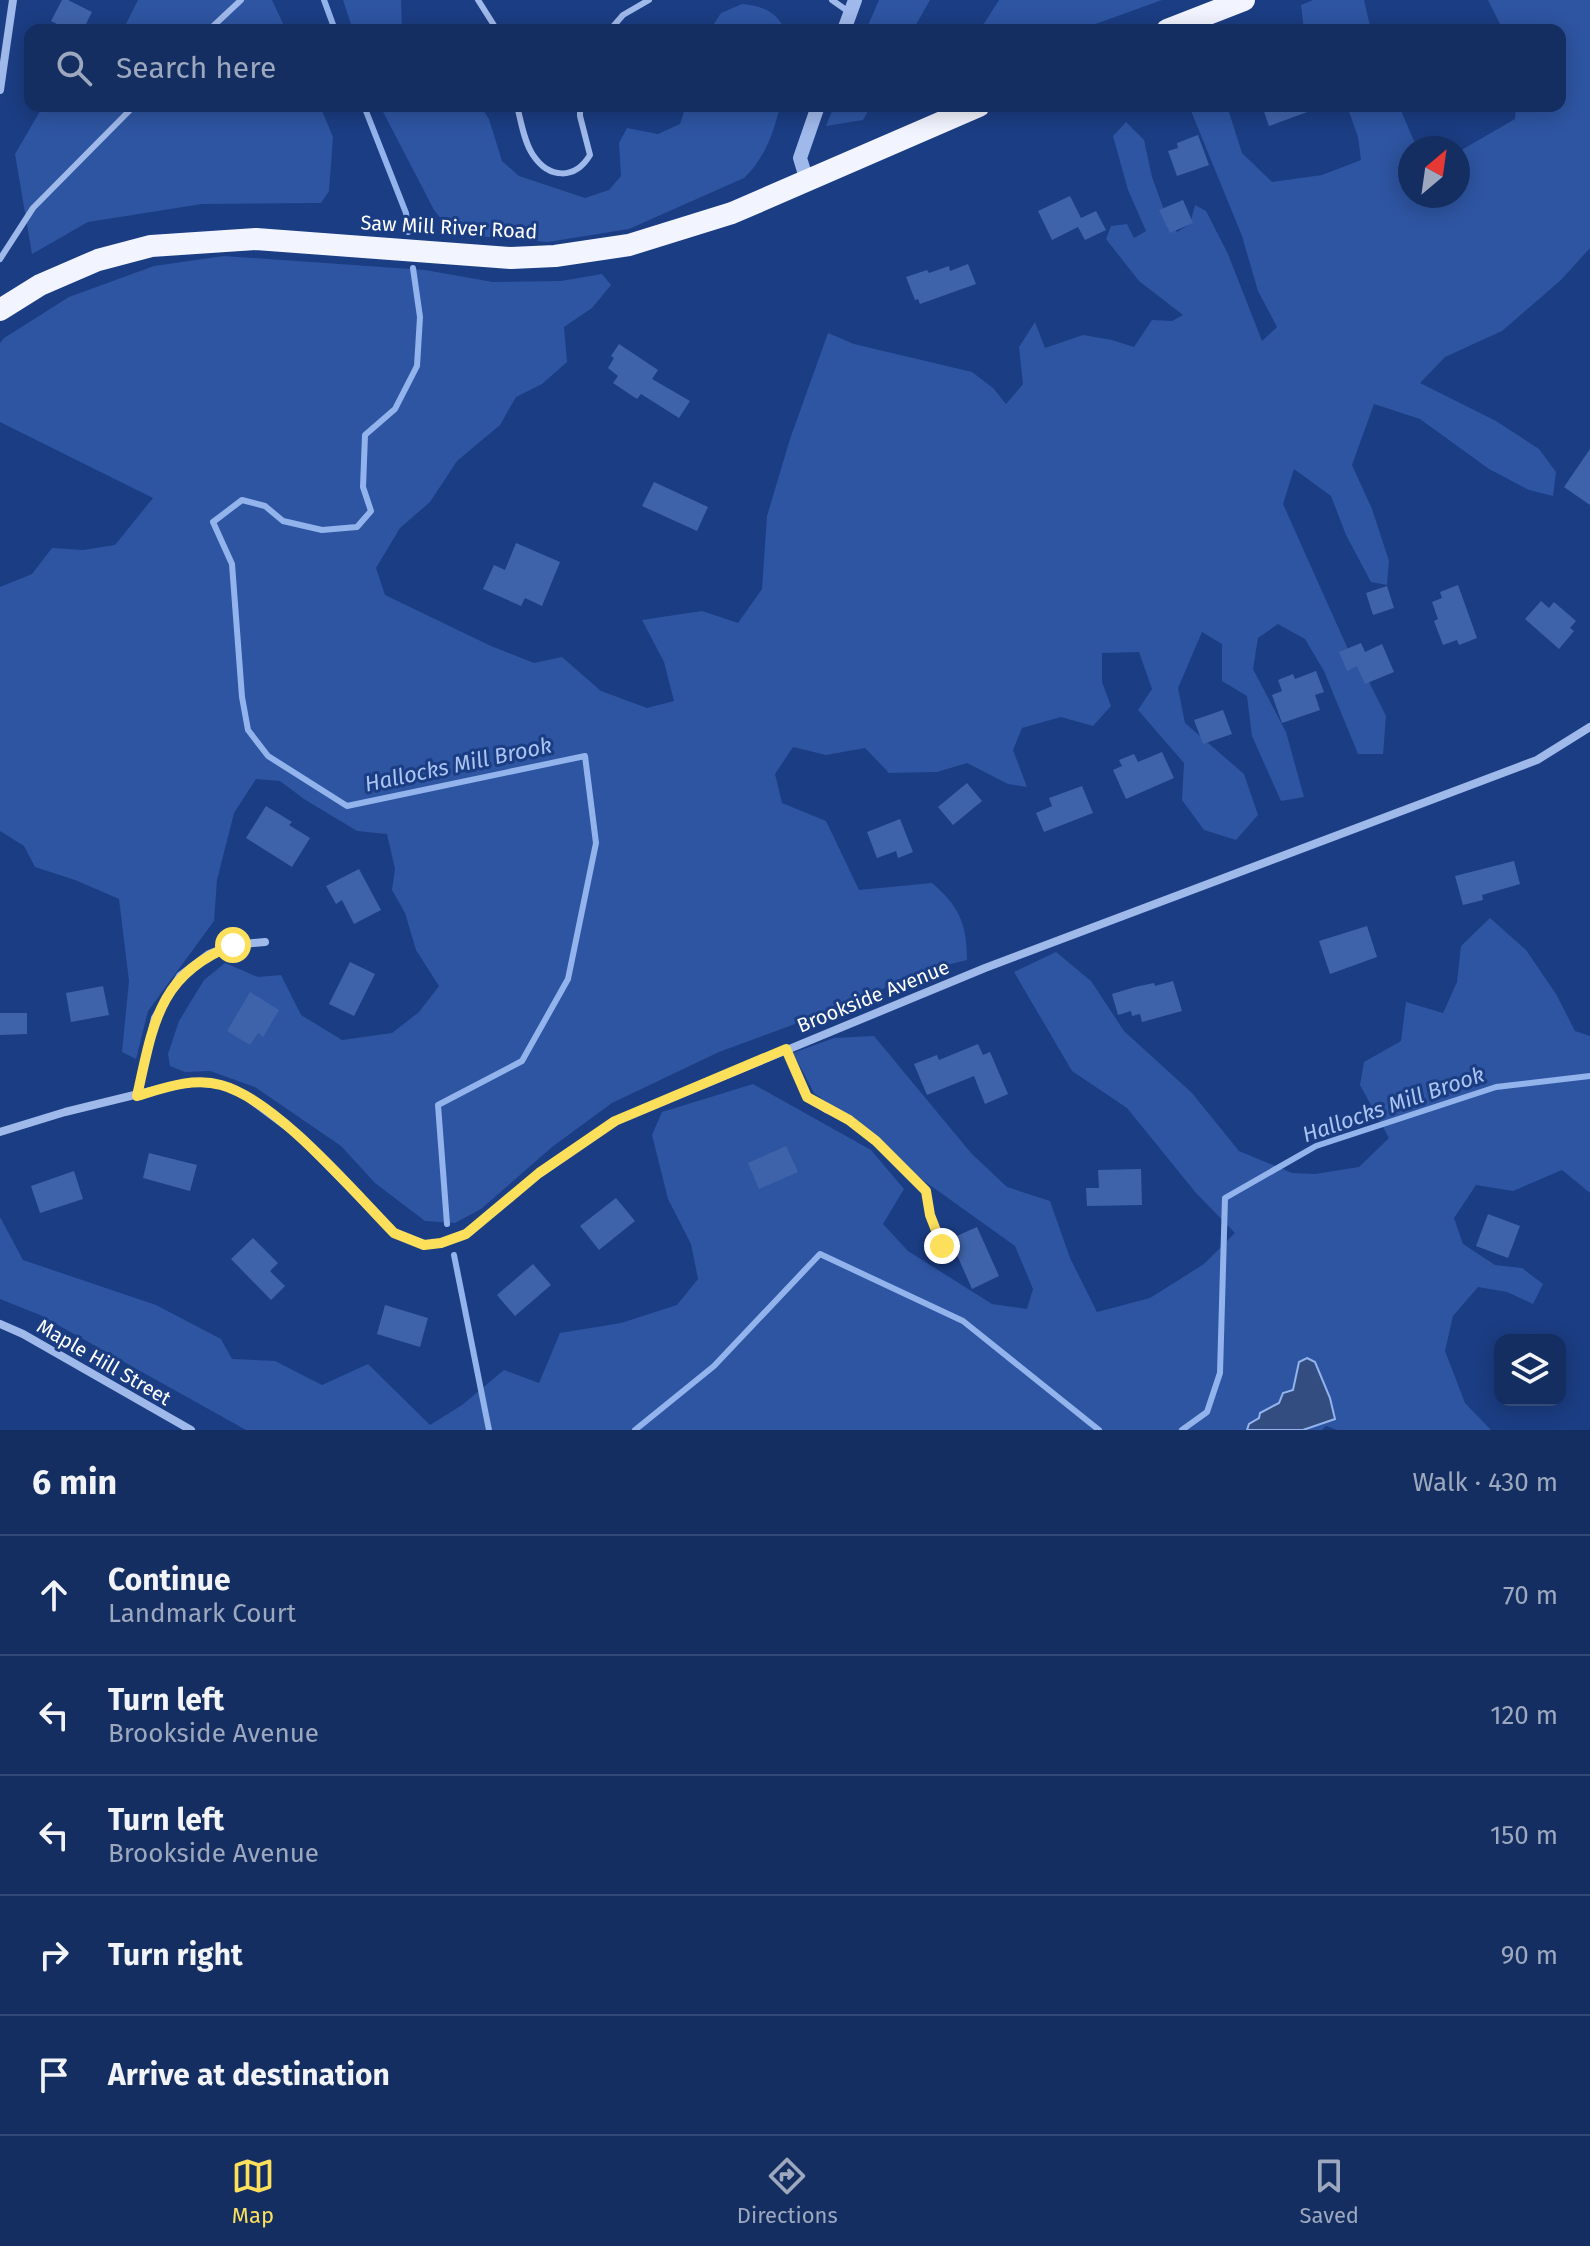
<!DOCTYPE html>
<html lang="en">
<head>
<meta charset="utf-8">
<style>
	:root { --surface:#142e62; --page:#213a6b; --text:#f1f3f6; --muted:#9da8be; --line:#334a77; --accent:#fce05c }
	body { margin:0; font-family:"Fira Sans",sans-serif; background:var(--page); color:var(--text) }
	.controls { position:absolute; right:24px; bottom:24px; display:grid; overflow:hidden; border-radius:16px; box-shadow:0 4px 20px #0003 }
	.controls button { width:72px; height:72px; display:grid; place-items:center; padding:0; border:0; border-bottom:2px solid var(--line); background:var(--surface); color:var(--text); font:40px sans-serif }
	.compass { position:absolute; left:1398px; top:136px; width:72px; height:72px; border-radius:50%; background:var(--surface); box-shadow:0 4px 20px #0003; rotate:29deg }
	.stop { position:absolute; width:24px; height:24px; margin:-18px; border:6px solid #fce05c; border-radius:50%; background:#fff }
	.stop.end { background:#fce05c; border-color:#fff; box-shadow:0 2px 8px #0008 }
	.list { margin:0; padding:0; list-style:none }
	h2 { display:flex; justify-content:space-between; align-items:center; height:104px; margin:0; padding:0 32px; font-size:34px }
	h2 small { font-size:26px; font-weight:400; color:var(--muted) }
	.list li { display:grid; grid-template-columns:52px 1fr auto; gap:24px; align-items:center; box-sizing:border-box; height:120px; padding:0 32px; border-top:2px solid var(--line) }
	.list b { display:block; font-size:30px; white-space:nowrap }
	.list p { margin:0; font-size:26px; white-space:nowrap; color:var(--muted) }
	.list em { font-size:26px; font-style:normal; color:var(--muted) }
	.icon { flex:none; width:44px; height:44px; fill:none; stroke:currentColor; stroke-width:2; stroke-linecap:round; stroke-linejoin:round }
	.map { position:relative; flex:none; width:1590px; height:1430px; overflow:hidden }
	.search { position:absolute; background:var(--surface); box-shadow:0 4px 20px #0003; left:24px; right:24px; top:24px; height:88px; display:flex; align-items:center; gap:20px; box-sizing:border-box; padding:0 28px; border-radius:16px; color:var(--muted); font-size:30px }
	.sheet { height:704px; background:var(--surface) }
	nav { display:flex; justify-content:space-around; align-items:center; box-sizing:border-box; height:112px; border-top:2px solid var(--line); background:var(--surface); font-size:22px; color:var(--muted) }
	nav a { display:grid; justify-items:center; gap:4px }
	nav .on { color:var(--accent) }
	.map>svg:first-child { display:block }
	.green { fill:#2e55a2 }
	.water { fill:#344d81; stroke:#93b3ed; stroke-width:2 }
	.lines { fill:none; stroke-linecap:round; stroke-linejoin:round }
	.stream { stroke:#93b3ed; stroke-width:6 }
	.building { fill:#3f63aa }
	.service { stroke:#a0b9eb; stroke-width:6 }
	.minor { stroke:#a0b9eb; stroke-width:8 }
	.tertiary { stroke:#a0b9eb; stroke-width:14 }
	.trunk { stroke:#f2f5ff; stroke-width:22 }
	.route { stroke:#fce05c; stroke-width:10 }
	.labels { text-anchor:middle; stroke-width:6; stroke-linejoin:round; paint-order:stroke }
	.street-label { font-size:20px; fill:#fff; stroke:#1b3d83 }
	.water-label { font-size:22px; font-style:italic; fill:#abc4f2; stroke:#1b3d83 }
</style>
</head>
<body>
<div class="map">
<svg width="1590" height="1430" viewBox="0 0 1590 1430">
	<rect width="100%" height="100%" fill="#1b3d83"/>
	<!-- green -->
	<path class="green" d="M 138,0 L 272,0 L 286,30 L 123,30 Z
		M 343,0 L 401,0 L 402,30 L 353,30 Z
		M 879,0 L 930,0 L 913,30 L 866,30 Z
		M 999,0 L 1162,0 L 1079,30 L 980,30 Z
		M 1313,0 L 1364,0 L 1371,30 L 1304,30 L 1301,5 Z
		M 1488,0 L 1590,0 L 1590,248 L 1561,280 L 1502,331 L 1445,357 L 1420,383 L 1496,421 L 1539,449 L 1556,472 L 1553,496 L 1529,490 L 1489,469 L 1420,419 L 1374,404 L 1352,465 L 1372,509 L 1389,561 L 1387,585 L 1371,582 L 1346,535 L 1331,496 L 1294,469 L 1283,504 L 1347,647 L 1369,682 L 1386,716 L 1383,754 L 1358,754 L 1324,671 L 1305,639 L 1278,624 L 1258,638 L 1253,669 L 1286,732 L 1304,797 L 1281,801 L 1252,736 L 1247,696 L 1222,681 L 1222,644 L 1202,632 L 1178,688 L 1185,723 L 1244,774 L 1258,815 L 1236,840 L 1204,830 L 1182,800 L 1184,763 L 1138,710 L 1152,689 L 1139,652 L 1102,653 L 1102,682 L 1111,706 L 1093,726 L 1061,717 L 1022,728 L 1013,750 L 1027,787 L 1008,784 L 967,763 L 937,772 L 889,773 L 865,748 L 826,755 L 793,747 L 775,774 L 782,803 L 826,821 L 859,890 L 932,883 C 959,906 967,924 967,960 L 911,974 L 868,997 L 719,1052 L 612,1103 L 552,1147 L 481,1209 L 455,1223 L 425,1221 L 375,1183 L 341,1146 L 255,1087 L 210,1071 L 185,1072 L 170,1066 L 168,1054 L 179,1021 L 204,980 L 225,963 L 258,977 L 281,975 L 301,1015 L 342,1040 L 392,1033 L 419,1012 L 439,986 L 416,950 L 405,913 L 392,890 L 395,869 L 387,834 L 357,831 L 304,799 L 280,781 L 256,779 L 234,813 L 217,880 L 214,921 L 148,1011 L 136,1059 L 122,1052 L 129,981 L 119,899 L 75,880 L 35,867 L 24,846 L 0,831 L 0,587 L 32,574 L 52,548 L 83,550 L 115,545 L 153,498 L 0,422 L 0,343 L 4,338 L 69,297 L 154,266 L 224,256 L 425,270 L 493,282 L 561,281 L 602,274 L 611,285 L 592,308 L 564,327 L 567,362 L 542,384 L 516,397 L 500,425 L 457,461 L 430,502 L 400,528 L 376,568 L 385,595 L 491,646 L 534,663 L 562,657 L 601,691 L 647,708 L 674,701 L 664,662 L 642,620 L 702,611 L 738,623 L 762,589 L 767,516 L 790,439 L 828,333 L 854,344 L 972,372 L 993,388 L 1006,404 L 1023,384 L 1019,347 L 1035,322 L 1045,348 L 1083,335 L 1112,340 L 1134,347 L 1152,320 L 1172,321 L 1183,315 L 1139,281 L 1106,239 L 1111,226 L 1127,224 L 1134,238 L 1146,231 L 1128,190 L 1113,136 L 1126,122 L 1144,140 L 1152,177 L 1164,210 L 1177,232 L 1190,224 L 1195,205 L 1206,211 L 1228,254 L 1262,341 L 1277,327 L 1258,291 L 1242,236 L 1189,106 L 1227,106 L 1242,153 L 1272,182 L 1322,175 L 1361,160 L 1358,137 L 1347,106 L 1399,106 L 1414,141 L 1423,148 L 1410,148 L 1410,196 L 1458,196 L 1458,152 L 1515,119 L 1516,106 L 1560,106 L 1560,30 L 1503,30 Z
		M 742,4 C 762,6 776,11 785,30 L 710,30 L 721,13 Z
		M 43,106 L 320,106 L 333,137 L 329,191 L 321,203 L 202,204 L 88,222 L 32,254 L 15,154 Z
		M 380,106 L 480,106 L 489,119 L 502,161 L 519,176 L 585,198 L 609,190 L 621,176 L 619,143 L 627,128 L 658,134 L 680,124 L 686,106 L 780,106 C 774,132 764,160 744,178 L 629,229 L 548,242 L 493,238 L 455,231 L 448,228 L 434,210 Z
		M 834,106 L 871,106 L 863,120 L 826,126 Z
		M 1490,918 L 1526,950 L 1556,994 L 1575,1031 L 1590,1036 L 1590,1193 L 1562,1170 L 1513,1191 L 1476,1185 L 1454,1218 L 1463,1244 L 1495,1265 L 1522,1268 L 1543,1284 L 1533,1304 L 1507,1292 L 1478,1287 L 1453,1316 L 1445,1351 L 1465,1403 L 1491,1430 L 1337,1430 L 1326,1426 L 1322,1430 L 246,1430 L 40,1315 L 0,1299 L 0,1217 L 23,1260 L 156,1305 L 221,1339 L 232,1359 L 275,1361 L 322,1385 L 368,1364 L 430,1425 L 462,1405 L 504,1370 L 539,1383 L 560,1333 L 621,1323 L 677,1305 L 698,1279 L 691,1244 L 668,1199 L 652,1135 L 662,1112 L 753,1084 L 871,1150 L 904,1189 L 883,1224 L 908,1251 L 992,1304 L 1027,1309 L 1033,1289 L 1015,1246 L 920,1178 L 881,1141 L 814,1093 L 793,1053 L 834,1038 L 874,1036 L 971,1153 L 1007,1187 L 1050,1201 L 1070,1258 L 1097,1312 L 1150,1298 L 1204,1264 L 1235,1233 L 1196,1193 L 1127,1108 L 1072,1071 L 1014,972 L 1056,952 L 1091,981 L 1124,1031 L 1192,1093 L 1239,1151 L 1292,1173 L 1315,1174 L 1359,1167 L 1389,1138 L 1360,1085 L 1364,1062 L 1401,1041 L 1406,1002 L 1443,1013 L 1457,982 L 1461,946 Z"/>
	<!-- water -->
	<path class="water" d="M 1307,1358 L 1315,1362 L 1330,1398 L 1335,1419 L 1303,1430 L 1247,1430 L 1249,1424 L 1259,1418 L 1260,1413 L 1279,1403 L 1283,1393 L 1293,1390 L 1299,1362 Z"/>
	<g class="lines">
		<!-- stream -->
		<path class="stream" d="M 324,0 L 335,30
			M 364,106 L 406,213 L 408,232
			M 413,268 L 420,317 L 417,366 L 395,409 L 365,435 L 363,487 L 371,511 L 357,527 L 322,530 L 283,521 L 265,506 L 242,500 L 213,522 L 232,564 L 242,697 L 248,730 L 268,756 L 347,806 L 585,756 L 596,843 L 568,979 L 522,1061 L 438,1105 L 447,1224
			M 454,1255 L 489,1430
			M 635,1430 L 714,1366 L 820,1254 L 963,1321 L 1099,1430
			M 1182,1430 L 1207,1412 L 1220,1373 L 1225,1198 L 1316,1146 L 1496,1087 L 1590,1076"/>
	</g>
	<!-- building -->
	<path class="building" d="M 62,0 L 68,0 L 92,12 L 83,30 L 69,30 L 51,21 Z
		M 1262,106 L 1318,106 L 1318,108 L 1269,126 Z
		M 1198,135 L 1209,165 L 1177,176 L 1168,151 L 1178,148 L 1177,143 Z
		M 1070,196 L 1081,218 L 1096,211 L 1106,230 L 1085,240 L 1078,227 L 1052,240 L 1038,211 Z
		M 1183,200 L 1193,223 L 1170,233 L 1159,210 Z
		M 968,264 L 976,284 L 920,304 L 918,299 L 915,300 L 906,277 L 927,270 L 929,273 L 949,266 L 950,271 Z
		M 619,344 L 658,370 L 652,379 L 690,401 L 679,418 L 641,394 L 637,399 L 613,383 L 618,376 L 608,368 L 614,358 L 611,356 Z
		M 1590,449 L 1590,505 L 1564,487 Z
		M 654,482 L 708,507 L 697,531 L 642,506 Z
		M 516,543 L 560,562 L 542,606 L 525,598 L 521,606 L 483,589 L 494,565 L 505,570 Z
		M 1458,585 L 1477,638 L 1459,645 L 1457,640 L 1443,645 L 1434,621 L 1438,619 L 1432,602 L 1442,598 L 1440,592 Z
		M 1387,586 L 1394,608 L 1373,615 L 1366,593 Z
		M 1541,601 L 1549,608 L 1554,602 L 1576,621 L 1570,628 L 1574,631 L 1559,649 L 1525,619 Z
		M 1361,643 L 1365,652 L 1382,644 L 1394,672 L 1365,684 L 1357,666 L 1347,671 L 1339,652 Z
		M 1316,671 L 1324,692 L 1315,695 L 1320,710 L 1282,723 L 1272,695 L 1282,691 L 1278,680 L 1293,674 L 1295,679 Z
		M 1223,710 L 1232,734 L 1203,744 L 1194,720 Z
		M 1162,752 L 1174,778 L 1126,799 L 1113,770 L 1122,766 L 1119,760 L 1134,754 L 1138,762 Z
		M 967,783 L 982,801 L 953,825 L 938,807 Z
		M 1082,786 L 1093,813 L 1044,832 L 1036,813 L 1052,806 L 1049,798 Z
		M 266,806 L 292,822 L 289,825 L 310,838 L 292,867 L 246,838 Z
		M 900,819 L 913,852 L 898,858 L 896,851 L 877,858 L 867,832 Z
		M 1514,861 L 1520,884 L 1482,895 L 1483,900 L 1463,905 L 1455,876 Z
		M 359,869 L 381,910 L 354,924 L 342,900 L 336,904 L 326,886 Z
		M 1367,926 L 1377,957 L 1330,974 L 1319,941 Z
		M 350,962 L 375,974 L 354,1016 L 329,1004 Z
		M 1173,981 L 1182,1011 L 1142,1022 L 1140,1014 L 1132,1016 L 1131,1011 L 1118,1015 L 1112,994 L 1135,987 L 1154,983 L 1155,986 Z
		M 103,986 L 109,1015 L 71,1022 L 66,993 Z
		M 250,992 L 279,1010 L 263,1037 L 258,1033 L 250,1045 L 227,1031 Z
		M 0,1013 L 27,1013 L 27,1034 L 0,1035 Z
		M 978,1044 L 983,1055 L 990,1052 L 1008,1094 L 985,1104 L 974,1076 L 927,1095 L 914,1064 L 937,1055 L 939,1060 Z
		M 786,1146 L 798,1172 L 759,1189 L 748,1163 Z
		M 149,1153 L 197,1165 L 190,1191 L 143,1178 Z
		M 1141,1169 L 1142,1205 L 1087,1206 L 1086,1188 L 1099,1188 L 1098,1170 Z
		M 74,1171 L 83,1199 L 40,1213 L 31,1186 Z
		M 616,1198 L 635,1221 L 599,1250 L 580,1226 Z
		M 1488,1214 L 1520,1226 L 1508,1258 L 1476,1246 Z
		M 977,1227 L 999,1276 L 972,1289 L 950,1239 Z
		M 253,1238 L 278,1263 L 270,1271 L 285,1286 L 271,1300 L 231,1259 Z
		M 533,1264 L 551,1285 L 515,1316 L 497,1295 Z
		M 385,1305 L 428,1318 L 420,1347 L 377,1334 Z"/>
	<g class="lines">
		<!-- service -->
		<path class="service" d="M 478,0 L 497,30
			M 832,0 L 849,12
			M 209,30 L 241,0
			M 610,30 L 623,15 L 649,0
			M 517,106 C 521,121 524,142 533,155 C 549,179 575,180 590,155 L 580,116 L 580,106
			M 0,259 L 33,208 L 134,106
			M 786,1049 L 807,1097 L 826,1110 L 849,1120 L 876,1141 L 926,1191 L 930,1215 L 942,1246"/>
		<!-- minor -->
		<path class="minor" d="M 0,90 L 13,0
			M 137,1096 L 155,1018 L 180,976 L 209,954 L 233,945 L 265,942
			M 0,1132 L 65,1112 L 167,1087 L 196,1082 L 222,1085 L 246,1096 L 298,1135 L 394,1233 L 424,1245 L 441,1243 L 466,1234 L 539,1173 L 615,1121 L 985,968 L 1537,760 L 1590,727
			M 0,1324 L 23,1334 L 191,1430"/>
		<!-- tertiary -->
		<path class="tertiary" d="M 844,30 L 855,0
			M 807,181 L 800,158 L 818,106"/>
		<!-- trunk -->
		<path class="trunk" d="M 1167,30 L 1244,0
			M 0,310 L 40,285 L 98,260 L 151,246 L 256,239 L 511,258 L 555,256 L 629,245 L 732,213 L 979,106"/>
	</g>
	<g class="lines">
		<!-- route -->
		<path class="route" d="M 233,945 C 158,974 153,1025 137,1096 C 164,1088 193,1077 221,1085 C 275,1099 354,1192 394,1233 L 424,1245 L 441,1243 L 466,1234 L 539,1173 L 615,1121 L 786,1049 L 807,1097 L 849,1120 L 876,1141 L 926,1191 L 930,1215 L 942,1246"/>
	</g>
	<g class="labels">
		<!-- street labels -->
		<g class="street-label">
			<text transform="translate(449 227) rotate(3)" y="7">Saw Mill River Road</text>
			<text transform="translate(873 996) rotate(-22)" y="7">Brookside Avenue</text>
			<text transform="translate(104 1362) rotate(30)" y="7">Maple Hill Street</text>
		</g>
		<!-- water labels -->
		<g class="water-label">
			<text transform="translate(458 764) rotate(-12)" y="8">Hallocks Mill Brook</text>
			<text transform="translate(1393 1104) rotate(-19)" y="8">Hallocks Mill Brook</text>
		</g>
	</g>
</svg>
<div class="controls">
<button><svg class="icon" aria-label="layers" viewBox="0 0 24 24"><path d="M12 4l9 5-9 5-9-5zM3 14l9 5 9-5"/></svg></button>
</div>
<svg class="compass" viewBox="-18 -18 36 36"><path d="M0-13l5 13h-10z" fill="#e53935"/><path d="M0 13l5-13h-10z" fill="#9da8be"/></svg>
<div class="stop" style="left:233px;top:945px"></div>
<div class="stop end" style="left:942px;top:1246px"></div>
<div class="search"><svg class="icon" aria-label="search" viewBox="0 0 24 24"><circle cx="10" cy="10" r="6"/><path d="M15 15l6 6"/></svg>Search here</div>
</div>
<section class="sheet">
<h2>6 min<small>Walk · 430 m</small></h2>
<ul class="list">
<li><svg class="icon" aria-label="ahead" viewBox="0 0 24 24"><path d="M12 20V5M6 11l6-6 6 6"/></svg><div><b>Continue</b><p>Landmark Court</p></div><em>70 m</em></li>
<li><svg class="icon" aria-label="left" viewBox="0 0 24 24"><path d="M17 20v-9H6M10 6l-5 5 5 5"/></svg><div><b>Turn left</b><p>Brookside Avenue</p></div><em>120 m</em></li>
<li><svg class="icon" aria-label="left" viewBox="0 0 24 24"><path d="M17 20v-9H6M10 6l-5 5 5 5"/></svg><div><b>Turn left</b><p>Brookside Avenue</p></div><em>150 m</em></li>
<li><svg class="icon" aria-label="right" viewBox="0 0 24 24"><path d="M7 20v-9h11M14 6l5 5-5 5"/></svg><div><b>Turn right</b></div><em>90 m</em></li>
<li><svg class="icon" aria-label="arrive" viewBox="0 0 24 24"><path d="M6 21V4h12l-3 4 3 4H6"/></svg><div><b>Arrive at destination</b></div></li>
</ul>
</section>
<nav>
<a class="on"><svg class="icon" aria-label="map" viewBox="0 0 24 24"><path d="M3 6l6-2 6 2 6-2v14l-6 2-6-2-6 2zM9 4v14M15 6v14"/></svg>Map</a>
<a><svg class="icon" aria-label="directions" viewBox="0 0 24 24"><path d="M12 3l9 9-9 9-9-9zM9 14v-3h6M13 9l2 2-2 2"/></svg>Directions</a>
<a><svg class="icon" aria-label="saved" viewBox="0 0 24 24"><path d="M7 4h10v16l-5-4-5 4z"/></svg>Saved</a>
</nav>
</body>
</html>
